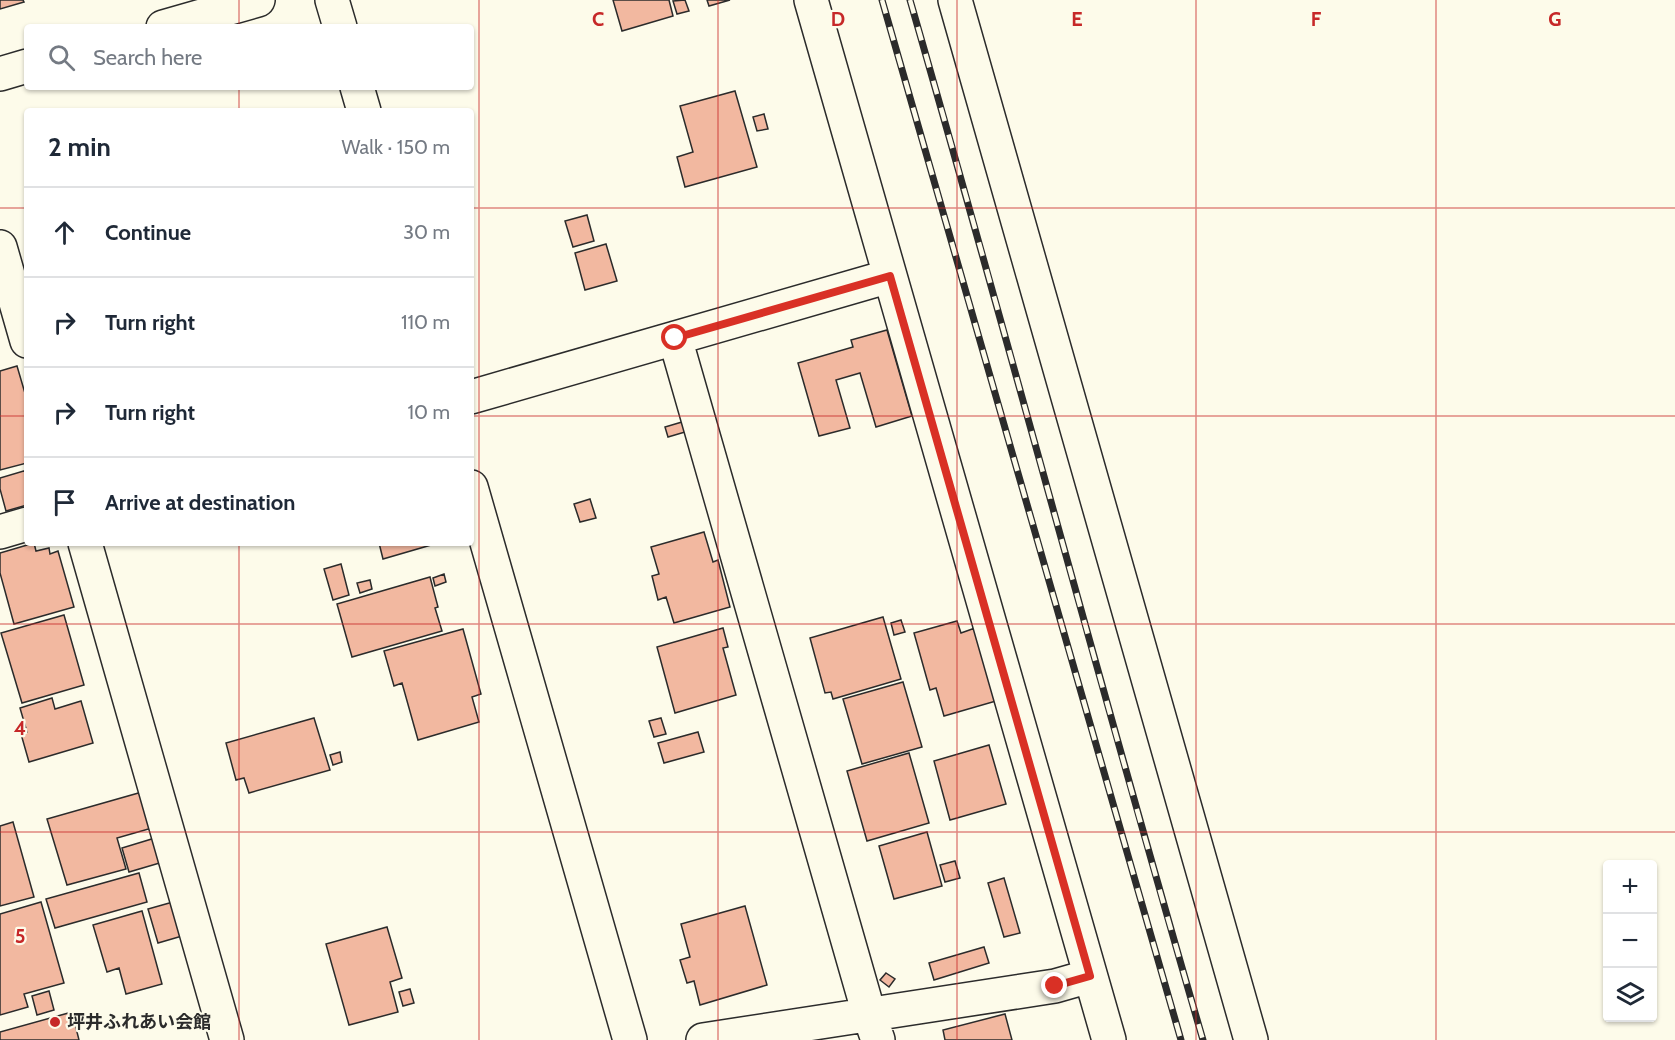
<!DOCTYPE html>
<html lang="en">
<head>
<meta charset="utf-8">
<style>
	:root { --surface:#fff; --page:#f2f2f3; --text:#1f2937; --muted:#747a83; --line:#e0e1e3 }
	body { margin:0; font-family:Cabin,"Noto Sans JP",sans-serif; background:var(--page); color:var(--text) }
	.controls { position:absolute; right:18px; bottom:18px; display:grid; overflow:hidden; border-radius:6px; box-shadow:0 2px 4px #0004 }
	.controls button { width:54px; height:54px; display:grid; place-items:center; padding:0; border:0; border-bottom:2px solid var(--line); background:var(--surface); color:var(--text); font:30px sans-serif }
	.stop { position:absolute; width:18px; height:18px; margin:-14px; border:4px solid #d93025; border-radius:50%; background:#fff }
	.stop.end { background:#d93025; border-color:#fff; box-shadow:0 2px 6px #0008 }
	.list { margin:0; padding:0; list-style:none }
	h2 { display:flex; justify-content:space-between; align-items:center; height:78px; margin:0; padding:0 24px; font-size:26px }
	h2 small { font-size:20px; font-weight:400; color:var(--muted) }
	.list li { display:grid; grid-template-columns:39px 1fr auto; gap:18px; align-items:center; box-sizing:border-box; height:90px; padding:0 24px; border-top:2px solid var(--line) }
	.list b { display:block; font-size:22px; white-space:nowrap }
	.list em { font-size:20px; font-style:normal; color:var(--muted) }
	.icon { flex:none; width:33px; height:33px; fill:none; stroke:currentColor; stroke-width:2; stroke-linecap:round; stroke-linejoin:round }
	.map { position:relative; flex:none; width:1675px; height:1040px; overflow:hidden }
	.search { position:absolute; background:var(--surface); box-shadow:0 2px 4px #0004; left:24px; top:24px; width:450px; height:66px; display:flex; align-items:center; gap:15px; box-sizing:border-box; padding:0 21px; border-radius:6px; color:var(--muted); font-size:22px }
	.panel { position:absolute; background:var(--surface); box-shadow:0 2px 4px #0004; left:24px; top:108px; width:450px; height:438px; border-radius:6px }
	.map>svg:first-child { display:block }
	.building { fill:#f2b8a0; stroke:#2b2b2b; stroke-width:1.5 }
	.lines { fill:none; stroke-linecap:round; stroke-linejoin:round }
	.minor-casing { stroke:#2b2b2b; stroke-width:36 }
	.minor { stroke:#fdfbea; stroke-width:33 }
	.rail-casing { stroke:#2b2b2b; stroke-width:7 }
	.rail { stroke:#fdfbea; stroke-width:4.5; stroke-dasharray:14; stroke-linecap:butt }
	.route { stroke:#d93025; stroke-width:8 }
	.grid { fill:none; stroke:#c62828; stroke-width:1.5; stroke-opacity:0.55 }
	.poi-dot { fill:#c62828; stroke:#fdfbea; stroke-width:2 }
	.labels { text-anchor:middle; stroke-width:4.5; stroke-linejoin:round; paint-order:stroke }
	.poi-label { font-size:18px; font-weight:bold; fill:#2b2b2b; stroke:#fdfbea; text-anchor:start }
	.grid-label { font-size:20px; text-anchor:middle; font-weight:bold; fill:#c62828; stroke:#fdfbea; stroke-width:4.5; stroke-linejoin:round; paint-order:stroke }
</style>
</head>
<body>
<div class="map">
<svg width="1675" height="1040" viewBox="0 0 1675 1040">
	<rect width="100%" height="100%" fill="#fdfbea"/>
	<!-- building -->
	<path class="building" d="M 0,0 L 23,0 L 24,2 L 0,9 Z
		M 613,0 L 669,0 L 673,16 L 622,31 Z
		M 685,0 L 689,11 L 677,14 L 673,1 Z
		M 707,0 L 730,0 L 709,6 Z
		M 735,91 L 757,167 L 685,187 L 677,157 L 693,152 L 680,106 Z
		M 764,114 L 768,129 L 757,131 L 753,117 Z
		M 587,215 L 594,241 L 573,247 L 565,221 Z
		M 606,244 L 617,281 L 585,290 L 575,253 Z
		M 887,330 L 912,416 L 876,427 L 860,373 L 836,380 L 850,428 L 819,436 L 798,363 L 853,347 L 851,340 Z
		M 17,366 L 27,400 L 27,463 L 0,470 L 0,371 Z
		M 682,422 L 685,432 L 668,437 L 665,427 Z
		M 27,470 L 27,505 L 6,511 L 0,489 L 0,478 Z
		M 590,499 L 596,518 L 580,522 L 574,504 Z
		M 704,532 L 713,562 L 718,560 L 730,607 L 674,623 L 666,597 L 658,600 L 652,576 L 659,574 L 651,547 Z
		M 34,543 L 36,551 L 49,548 L 50,554 L 58,551 L 74,607 L 14,624 L 0,573 L 0,553 Z
		M 379,543 L 438,543 L 383,559 Z
		M 341,564 L 349,595 L 333,600 L 324,569 Z
		M 444,574 L 446,582 L 435,586 L 433,578 Z
		M 430,577 L 438,607 L 435,608 L 442,631 L 352,657 L 337,604 Z
		M 370,580 L 372,589 L 360,593 L 357,583 Z
		M 64,615 L 84,685 L 22,703 L 1,633 Z
		M 883,617 L 901,679 L 833,699 L 831,692 L 825,693 L 810,638 Z
		M 901,620 L 905,632 L 894,635 L 891,623 Z
		M 957,621 L 961,633 L 975,628 L 996,701 L 944,716 L 936,688 L 930,690 L 914,633 Z
		M 723,628 L 728,647 L 723,648 L 736,695 L 675,713 L 657,647 Z
		M 463,629 L 481,694 L 472,697 L 479,722 L 418,740 L 402,683 L 394,686 L 384,651 Z
		M 903,682 L 922,747 L 862,764 L 843,699 Z
		M 52,698 L 55,709 L 81,701 L 93,743 L 29,762 L 21,734 L 27,732 L 20,708 Z
		M 314,718 L 330,770 L 249,793 L 244,778 L 236,780 L 226,743 Z
		M 661,718 L 666,734 L 654,737 L 649,721 Z
		M 698,732 L 704,752 L 664,763 L 658,743 Z
		M 989,745 L 1006,804 L 950,820 L 934,761 Z
		M 340,752 L 342,762 L 333,765 L 330,755 Z
		M 909,753 L 929,823 L 867,841 L 847,771 Z
		M 142,792 L 152,828 L 117,838 L 126,869 L 67,885 L 47,819 Z
		M 13,822 L 34,897 L 0,906 L 0,826 Z
		M 927,832 L 942,886 L 894,899 L 879,846 Z
		M 155,838 L 163,862 L 129,872 L 122,848 Z
		M 955,861 L 960,878 L 945,882 L 940,865 Z
		M 139,873 L 147,902 L 55,928 L 46,899 Z
		M 1004,878 L 1020,933 L 1004,937 L 988,883 Z
		M 180,900 L 189,934 L 158,943 L 148,909 Z
		M 41,902 L 64,983 L 24,994 L 28,1007 L 0,1015 L 0,914 Z
		M 745,906 L 767,985 L 700,1005 L 694,981 L 687,983 L 680,960 L 690,957 L 681,924 Z
		M 142,911 L 162,984 L 126,994 L 119,968 L 107,972 L 93,925 Z
		M 387,927 L 402,978 L 390,982 L 398,1012 L 349,1025 L 326,944 Z
		M 984,947 L 989,963 L 934,980 L 929,963 Z
		M 886,973 L 895,979 L 889,987 L 880,980 Z
		M 410,989 L 414,1003 L 403,1006 L 399,992 Z
		M 49,991 L 54,1010 L 37,1015 L 32,996 Z
		M 72,1012 L 79,1040 L 0,1040 L 0,1032 Z
		M 1005,1014 L 1012,1040 L 945,1040 L 943,1030 Z"/>
	<g class="lines">
		<!-- minor casing -->
		<g class="minor-casing">
			<path id="minor" d="M 332,0 L 340,27
				M 811,0 L 1109,1040
				M 955,0 L 1251,1040
				M 163,27 L 258,0
				M 0,74 L 27,66
				M 357,87 L 364,111
				M 0,247 L 27,341
				M 675,338 L 869,1014 L 878,1040
				M 471,397 L 890,276
				M 471,487 L 630,1040
				M 0,532 L 27,524
				M 85,543 L 227,1040
				M 703,1040 L 1055,986 L 1090,976"/>
		</g>
		<!-- minor -->
		<use href="#minor" class="minor"/>
		<!-- rail casing -->
		<g class="rail-casing">
			<path id="rail" d="M 882,0 L 1181,1040
				M 910,0 C 1010,346 1102,694 1203,1040"/>
		</g>
		<!-- rail -->
		<use href="#rail" class="rail"/>
	</g>
	<g class="lines">
		<!-- route -->
		<path class="route" d="M 675,338 L 890,276 L 1090,976 L 1055,986"/>
	</g>
	<!-- grid -->
	<path class="grid" d="M 239,0 L 239,27M 479,0 L 479,1040M 718,0 L 718,1040M 957,0 L 957,1040M 1196,0 L 1196,1040M 1436,0 L 1436,1040M 239,87 L 239,111M 0,208 L 27,208M 471,208 L 1675,208M 0,416 L 27,416M 471,416 L 1675,416M 239,543 L 239,1040M 0,624 L 1675,624M 0,832 L 1675,832"/>
	<!-- markers -->
	<circle class="poi-dot" cx="55" cy="1022" r="6"/>
	<g class="labels">
		<!-- poi labels -->
		<g class="poi-label">
			<text x="67" y="1028">坪井ふれあい会館</text>
		</g>
	</g>
	<g class="grid-label">
		<text x="598" y="26">C</text>
		<text x="838" y="26">D</text>
		<text x="1077" y="26">E</text>
		<text x="1316" y="26">F</text>
		<text x="1555" y="26">G</text>
		<text x="20" y="735">4</text>
		<text x="20" y="943">5</text>
	</g>
</svg>
<div class="controls">
<button>+</button>
<button>−</button>
<button><svg class="icon" aria-label="layers" viewBox="0 0 24 24"><path d="M12 4l9 5-9 5-9-5zM3 14l9 5 9-5"/></svg></button>
</div>
<div class="stop" style="left:675px;top:338px"></div>
<div class="stop end" style="left:1055px;top:986px"></div>
<div class="search"><svg class="icon" aria-label="search" viewBox="0 0 24 24"><circle cx="10" cy="10" r="6"/><path d="M15 15l6 6"/></svg>Search here</div>
<section class="panel">
<h2>2 min<small>Walk · 150 m</small></h2>
<ul class="list">
<li><svg class="icon" aria-label="ahead" viewBox="0 0 24 24"><path d="M12 20V5M6 11l6-6 6 6"/></svg><div><b>Continue</b></div><em>30 m</em></li>
<li><svg class="icon" aria-label="right" viewBox="0 0 24 24"><path d="M7 20v-9h11M14 6l5 5-5 5"/></svg><div><b>Turn right</b></div><em>110 m</em></li>
<li><svg class="icon" aria-label="right" viewBox="0 0 24 24"><path d="M7 20v-9h11M14 6l5 5-5 5"/></svg><div><b>Turn right</b></div><em>10 m</em></li>
<li><svg class="icon" aria-label="arrive" viewBox="0 0 24 24"><path d="M6 21V4h12l-3 4 3 4H6"/></svg><div><b>Arrive at destination</b></div></li>
</ul>
</section>
</div>
</body>
</html>
